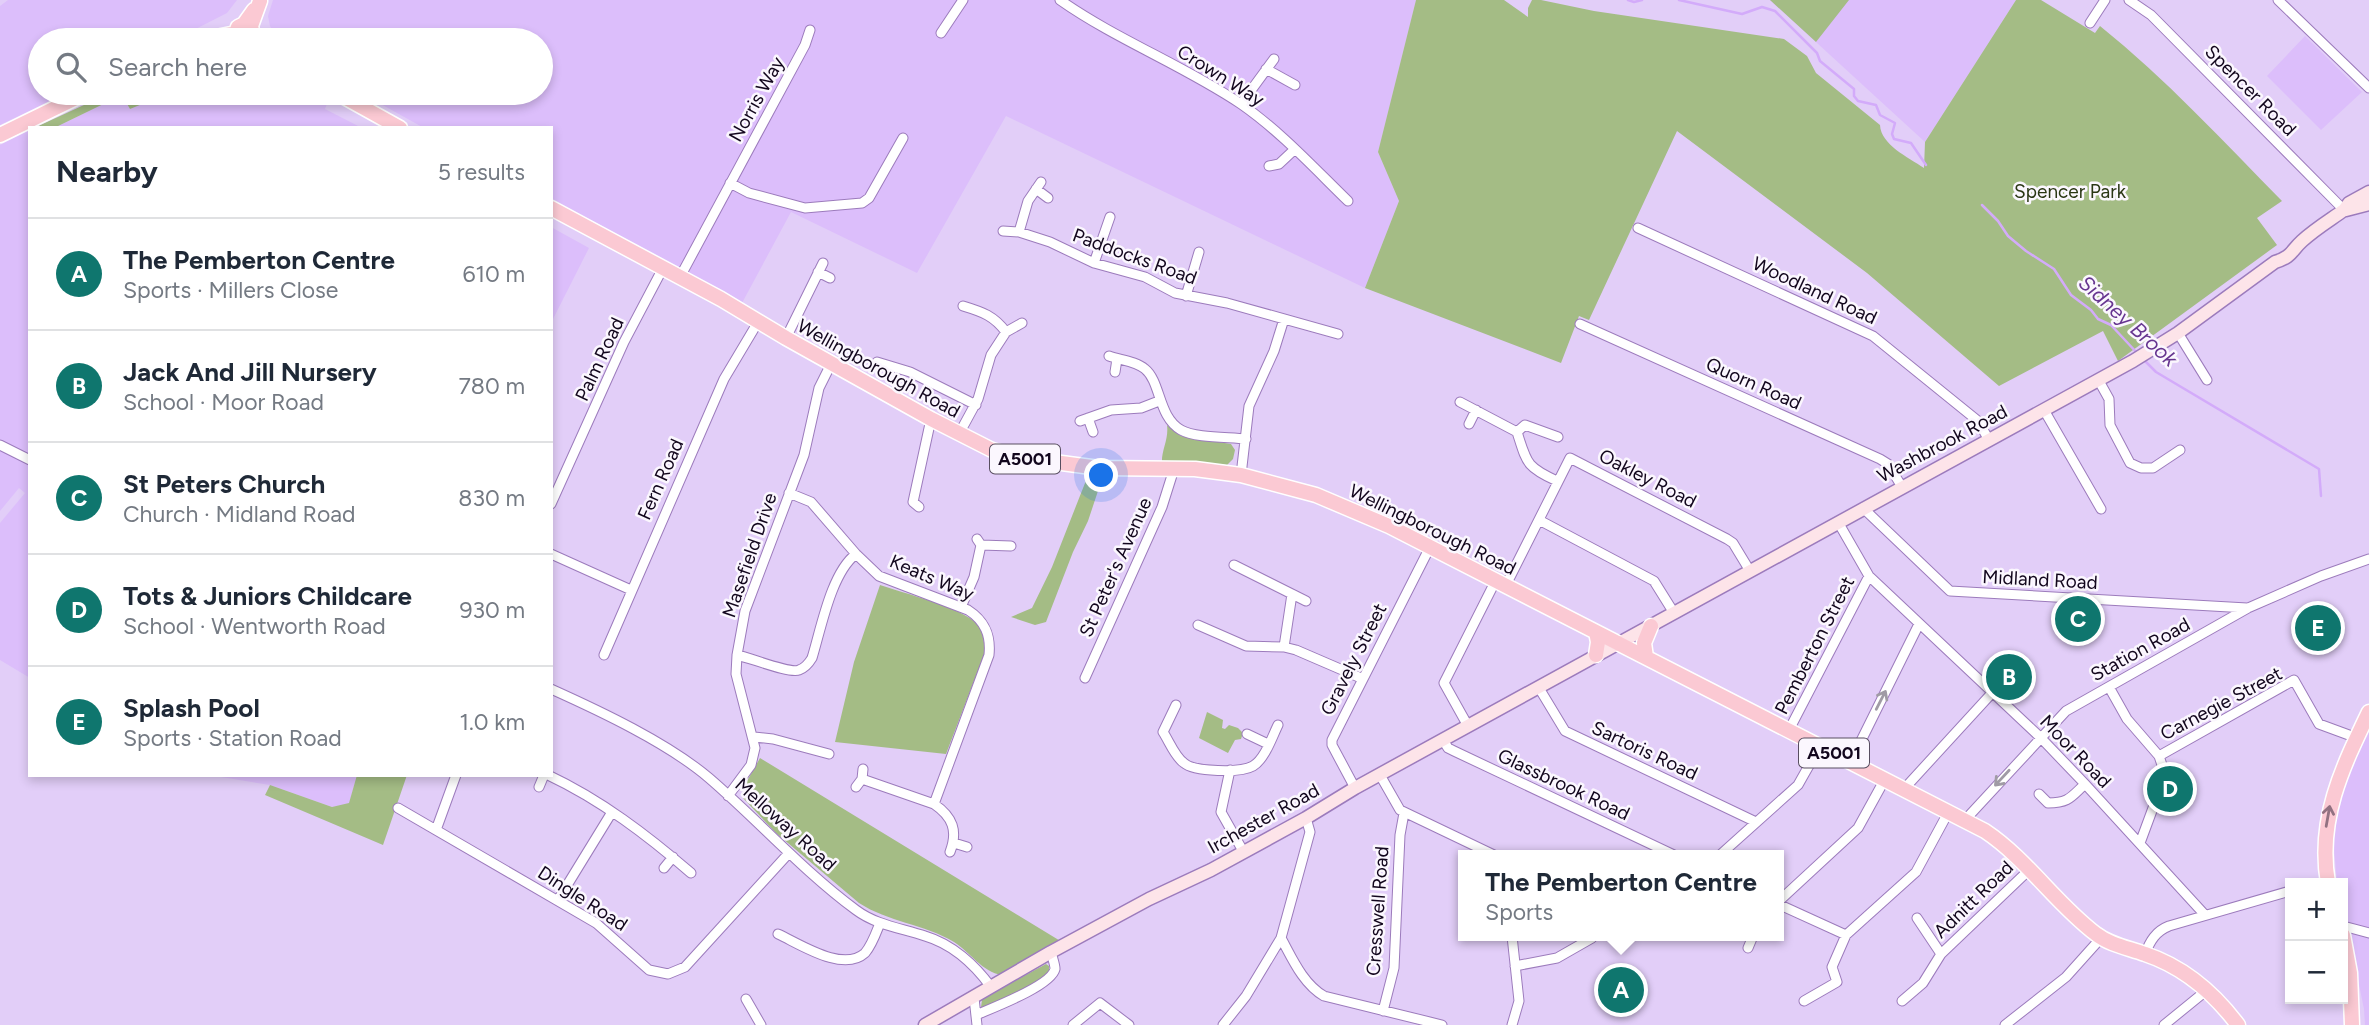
<!DOCTYPE html>
<html lang="en">
<head>
<meta charset="utf-8">
<style>
	:root { --surface:#fff; --page:#f6f6f7; --text:#1f2937; --muted:#747a83; --line:#e0e1e3; --accent:#0f766e }
	body { margin:0; font-family:Figtree,sans-serif; background:var(--page); color:var(--text) }
	.controls { position:absolute; right:21px; bottom:21px; display:grid; overflow:hidden; border-radius:0px; box-shadow:0 4px 10px #0003 }
	.controls button { width:63px; height:63px; display:grid; place-items:center; padding:0; border:0; border-bottom:2px solid var(--line); background:var(--surface); color:var(--text); font:35px sans-serif }
	.you { position:absolute; left:1102px; top:476px; width:24px; height:24px; margin:-18px; border:5px solid #fff; border-radius:50%; background:#1a73e8; box-shadow:0 0 0 10px #1a73e833 }
	.badge { display:grid; place-items:center; width:46px; height:46px; border-radius:50%; background:var(--accent); color:#fff; font-size:23px; font-weight:700 }
	.pin { position:absolute; translate:-50% -50%; border:4px solid #fff; box-shadow:0 2px 7px #0006 }
	.popup { position:absolute; left:1458px; top:850px; width:326px; height:91px; box-sizing:border-box; display:grid; place-content:center; border-radius:0px; background:var(--surface); filter:drop-shadow(0 2px 5px #0005); font-size:23px; white-space:nowrap; color:var(--muted) }
	.popup b { font-size:26px; color:var(--text) }
	.popup::after { content:''; position:absolute; left:50%; top:100%; margin-left:-14px; border:14px solid transparent; border-top-color:var(--surface) }
	.list { margin:0; padding:0; list-style:none }
	h2 { display:flex; justify-content:space-between; align-items:center; height:91px; margin:0; padding:0 28px; font-size:30px }
	h2 small { font-size:23px; font-weight:400; color:var(--muted) }
	.list li { display:grid; grid-template-columns:46px 1fr auto; gap:21px; align-items:center; box-sizing:border-box; height:112px; padding:0 28px; border-top:2px solid var(--line) }
	.list b { display:block; font-size:26px; white-space:nowrap }
	.list p { margin:0; font-size:23px; white-space:nowrap; color:var(--muted) }
	.list em { font-size:23px; font-style:normal; color:var(--muted) }
	.icon { flex:none; width:38px; height:38px; fill:none; stroke:currentColor; stroke-width:2; stroke-linecap:round; stroke-linejoin:round }
	.map { position:relative; flex:none; width:2369px; height:1025px; overflow:hidden }
	.search { position:absolute; background:var(--surface); box-shadow:0 4px 10px #0003; left:28px; top:28px; width:525px; height:77px; display:flex; align-items:center; gap:18px; box-sizing:border-box; padding:0 24px; border-radius:38px; color:var(--muted); font-size:26px }
	.panel { position:absolute; background:var(--surface); box-shadow:0 4px 10px #0003; left:28px; top:126px; width:525px; height:651px; border-radius:0px }
	.map>svg:first-child { display:block }
	.built { fill:#dcbefb }
	.green { fill:#a4bc85 }
	.lines { fill:none; stroke-linecap:round; stroke-linejoin:round }
	.stream { stroke:#d3abfa; stroke-width:2.5 }
	.street-casing { stroke:#9c7bbc; stroke-width:11 }
	.secondary-casing { stroke:#9c7bbc; stroke-width:15 }
	.primary-casing { stroke:#fff; stroke-width:17 }
	.street { stroke:#fff; stroke-width:9 }
	.secondary { stroke:#fde4e9; stroke-width:12 }
	.primary { stroke:#fbc9d3; stroke-width:14 }
	.oneway { stroke:#a09ba5 }
	.oneway2 { stroke:#927181 }
	.labels { text-anchor:middle; stroke-width:5; stroke-linejoin:round; paint-order:stroke }
	.shield { fill:#fbf7fe; stroke:#584e60; stroke-width:2 }
	.shield-label { font-size:18px; font-weight:bold; fill:#12061d }
	.street-label { font-size:19px; fill:#12061d; stroke:#fbf7fe }
	.park-label { font-size:19px; fill:#2a3714; stroke:#fbf7fe }
	.water-label { font-size:21px; font-style:italic; fill:#673690; stroke:#fbf7fe }
</style>
</head>
<body>
<div class="map">
<svg width="2369" height="1025" viewBox="0 0 2369 1025">
	<rect width="100%" height="100%" fill="#e2cef8"/>
	<!-- built -->
	<path class="built" d="M 8,0 L 237,0 L 227,13 L 174,40 L 40,40 L 40,93 L 66,93 L 0,125 L 0,6 Z
		M 273,0 L 1416,0 L 1378,152 L 1399,201 L 1365,288 L 1006,116 L 917,273 L 791,212 L 742,303 L 551,198 L 551,128 L 424,128 L 361,93 L 541,93 L 541,40 L 278,40 L 270,26 L 268,16 Z
		M 1770,0 L 2016,0 L 1925,142 Z
		M 2305,36 L 2362,92 L 2321,130 L 2267,76 Z
		M 169,93 L 312,93 L 328,101 L 325,109 L 362,128 L 54,128 L 122,95 L 130,109 Z
		M 30,130 L 30,678 L 0,660 L 0,523 L 25,493 L 19,488 L 0,511 L 0,145 Z
		M 551,227 L 589,248 L 551,323 Z
		M 1998,657 L 2012,671 L 2018,666 L 2027,675 L 2022,680 L 2030,688 L 2024,694 L 2018,688 L 2012,694 L 2005,687 L 2003,690 L 1997,684 L 1998,681 L 1986,669 Z
		M 2369,721 L 2369,1025 L 2365,1025 L 2364,1009 L 2343,907 L 2343,883 L 2337,883 L 2334,847 L 2336,809 Z
		M 209,775 L 357,775 L 349,804 L 332,807 L 270,785 Z"/>
	<!-- green -->
	<path class="green" d="M 1416,0 L 1504,0 L 1528,17 L 1528,8 L 1532,0 L 1541,0 L 1594,11 L 1784,39 L 1807,56 L 1816,73 L 1880,125 C 1881,145 1908,157 1924,168 L 1925,142 L 2016,0 L 2041,0 L 2095,33 L 2100,26 C 2166,79 2223,141 2282,201 L 2257,218 L 2277,245 L 2118,361 L 2103,331 L 1999,386 L 1867,273 L 1677,131 L 1589,320 L 1579,316 L 1561,363 L 1365,288 L 1399,201 L 1378,152 Z
		M 1770,0 L 1849,0 L 1816,42 Z
		M 110,93 L 169,93 L 130,109 L 122,95 L 54,128 L 34,128 Z
		M 1167,425 L 1181,436 L 1231,444 L 1235,450 L 1233,459 L 1227,465 L 1193,462 L 1162,464 C 1161,450 1169,440 1167,425 Z
		M 1087,478 L 1102,479 L 1088,521 L 1073,552 L 1046,622 L 1035,625 L 1011,617 L 1032,608 L 1052,567 Z
		M 880,585 C 903,593 963,608 977,624 C 984,633 985,645 984,655 L 946,754 L 835,742 L 854,662 Z
		M 1207,712 L 1223,720 L 1222,728 L 1225,729 L 1229,725 L 1238,728 L 1243,733 L 1241,739 L 1235,740 L 1228,753 L 1199,738 Z
		M 760,758 L 1062,942 L 1002,975 C 982,972 970,952 954,942 C 924,924 888,922 859,903 L 776,833 L 743,798 L 743,788 Z
		M 357,775 L 407,775 L 383,845 L 265,795 L 270,785 L 332,807 L 349,803 Z
		M 1046,964 L 1049,966 L 1049,973 L 1029,988 L 983,1008 L 981,1007 L 982,1000 L 987,996 Z"/>
	<g class="lines">
		<!-- stream -->
		<path class="stream" d="M 1628,0 L 1634,2 L 1642,0
			M 1679,0 L 1742,14 L 1762,7 L 1775,11 L 1817,53 L 1820,61 L 1854,89 L 1854,96 L 1858,101 L 1876,105 L 1880,115 L 1895,123 L 1892,134 L 1894,139 L 1911,143 L 1926,165
			M 1982,205 L 1998,221 L 2008,236 L 2026,251 L 2054,269 L 2071,295 L 2091,310 L 2098,319 L 2111,325 L 2138,354
			M 2143,359 L 2156,372 L 2319,469 L 2321,496"/>
		<!-- street casing -->
		<g class="street-casing">
			<path id="street" d="M 1060,0 C 1117,40 1183,65 1241,104 C 1280,131 1314,168 1348,201
				M 2129,0 L 2151,15 L 2344,210
				M 2278,0 L 2369,88
				M 2090,23 L 2105,0
				M 941,33 L 963,0
				M 1266,69 L 1295,85
				M 1241,104 L 1274,59
				M 1269,166 L 1279,164 L 1295,149
				M 730,183 L 749,193 L 805,208 L 862,203 L 869,198 L 903,138
				M 1036,189 L 1048,198
				M 1638,228 L 1873,336 L 1978,421 L 1989,440
				M 1003,231 L 1019,232 L 1050,242 L 1094,263 L 1145,277 L 1175,293 L 1227,303 L 1338,334
				M 1019,232 L 1028,201 L 1041,182
				M 1094,263 L 1110,217
				M 818,272 L 830,278
				M 680,277 L 805,45 L 810,30
				M 1186,296 L 1199,252
				M 963,306 C 983,312 994,316 1006,332 L 1022,323
				M 1580,324 L 1880,459 L 1888,464 L 1902,487
				M 2178,333 L 2207,380
				M 786,338 L 823,263
				M 1109,356 C 1120,360 1136,361 1145,369 C 1161,382 1158,417 1181,430 C 1195,438 1228,437 1246,439
				M 877,362 L 910,372 L 976,405
				M 1115,372 L 1117,359
				M 2099,381 L 2109,399 L 2110,425 L 2130,463 L 2141,468 L 2153,468 L 2180,450
				M 1460,402 L 1517,432 C 1527,463 1526,467 1557,481
				M 2044,410 L 2101,509
				M 1088,418 L 1093,432
				M 1080,421 L 1111,410 L 1141,408 L 1159,401
				M 1469,424 L 1476,410
				M 1517,432 L 1525,425 L 1558,437
				M 959,434 L 978,399 L 991,355 L 1006,332
				M 0,445 L 30,460
				M 1241,475 L 1249,406 L 1274,351 L 1284,319
				M 789,493 L 811,502 L 856,554 L 879,576 L 968,610 C 985,621 991,635 989,655 L 934,804
				M 551,504 L 624,342 L 663,268
				M 919,507 L 913,502 L 931,419
				M 1863,508 L 1950,591 L 2247,608
				M 1539,520 L 1654,581 L 1674,613
				M 1838,522 L 1869,576 L 2040,737 L 2085,784 L 2205,915
				M 981,545 L 1011,546
				M 551,554 L 631,590
				M 1234,565 L 1292,594 L 1284,647
				M 1506,585 L 1570,458 L 1727,539 L 1733,543 L 1750,571
				M 1292,594 L 1306,601
				M 961,607 L 974,577 L 981,545 L 977,539
				M 1198,625 L 1246,646 L 1284,647 L 1296,650 L 1361,678
				M 604,655 L 724,379 L 758,322
				M 737,655 C 751,658 790,674 799,670 C 805,668 809,663 812,658 C 821,629 831,573 856,554
				M 1085,678 L 1162,507 L 1174,469
				M 2109,687 L 2127,719 L 2159,756 L 2163,768 L 2163,781 L 2140,843
				M 1539,688 L 1565,731 L 1756,822
				M 551,689 C 600,711 668,743 709,778 C 759,821 802,870 856,910 C 876,925 901,928 925,936 C 952,944 975,965 991,987
				M 1176,705 L 1163,732 C 1169,741 1175,757 1184,763 C 1194,772 1241,773 1253,766 C 1265,759 1272,737 1278,725
				M 1468,726 L 1444,683 L 1496,580
				M 1789,730 L 1869,576
				M 1247,734 L 1268,744
				M 754,737 L 773,739 L 829,754
				M 1443,740 L 1448,748 L 1454,751 L 1674,855
				M 2159,756 L 2294,680 L 2319,724 L 2357,738
				M 1851,761 L 1919,624
				M 1230,770 L 1221,812 L 1243,851
				M 548,775 C 601,800 647,835 691,873
				M 1380,775 L 1400,810 L 1494,855
				M 862,779 L 934,804 C 953,817 958,831 950,852
				M 539,787 L 544,775
				M 856,787 L 862,779 L 863,769
				M 1355,788 L 1332,745 L 1332,740 L 1430,547
				M 1904,789 L 1992,693
				M 2039,794 L 2048,803 C 2069,803 2071,797 2085,784
				M 728,796 L 751,765 L 755,748 L 736,674 L 737,655 L 745,611 L 804,455 L 819,388 L 831,364
				M 398,808 L 596,923 L 649,970 L 668,974 L 685,967 L 789,853
				M 1965,820 L 2066,711 L 2248,608 L 2321,576 L 2369,559
				M 436,830 L 456,775
				M 954,843 L 967,847
				M 1720,855 L 1798,785 L 1820,746
				M 664,868 L 673,857
				M 558,900 L 612,812
				M 1778,902 L 1858,828 L 1885,779
				M 1778,904 L 1846,935
				M 1917,918 L 1941,954
				M 2343,926 L 2369,933
				M 778,934 C 800,944 843,973 865,953 C 872,945 876,933 880,923
				M 1281,938 C 1292,958 1303,984 1324,996 L 1442,1025
				M 1748,948 L 1753,936
				M 2145,954 C 2150,941 2156,931 2169,926 L 2290,891
				M 1515,966 L 1557,958 L 1592,938 L 1591,936
				M 974,998 L 977,1025
				M 746,999 L 761,1025
				M 1804,1001 L 1837,982 L 1832,967 L 1846,935 L 1916,872 L 1949,811
				M 1902,1001 L 1923,983 L 1941,954 L 2029,870
				M 1383,1011 L 1394,968 L 1400,835 L 1404,813
				M 976,1015 C 992,1008 1051,986 1055,969 C 1055,964 1052,957 1051,952
				M 1073,1025 L 1100,1003 L 1129,1025
				M 1223,1025 L 1246,996 L 1281,938 L 1310,832 L 1306,818
				M 1512,1025 L 1519,1001 L 1512,936
				M 2005,1025 L 2066,977 L 2101,938
				M 2164,1025 L 2207,990"/>
		</g>
		<!-- secondary casing -->
		<g class="secondary-casing">
			<path id="secondary" d="M 2346,210 L 2369,204
				M 925,1025 L 1051,952 L 1149,899 L 1211,870 L 1306,818 L 1355,788 L 2133,361 L 2178,333 L 2275,262 C 2292,257 2291,251 2302,241 C 2315,229 2330,220 2344,210 L 2349,203 L 2369,192"/>
		</g>
		<!-- primary casing -->
		<g class="primary-casing">
			<path id="primary" d="M 236,33 L 238,27 L 244,24 L 254,10
				M 201,40 L 236,33
				M 249,40 L 253,36 L 251,26 L 260,1
				M 337,93 L 400,128
				M 0,135 L 86,93
				M 551,208 L 721,299 L 786,338 L 931,419 L 992,450 L 1016,457 L 1099,468 L 1195,469 L 1241,475 L 1316,495 L 1389,526 L 1985,831 C 2027,859 2056,904 2096,934 C 2110,945 2129,948 2145,954 C 2184,967 2214,993 2238,1025
				M 1596,632 L 1598,642 L 1596,655
				M 1646,657 L 1644,643 L 1651,626
				M 2328,883 C 2317,820 2342,768 2369,712
				M 2343,935 L 2350,973 L 2352,1025"/>
		</g>
		<!-- street -->
		<use href="#street" class="street"/>
		<!-- secondary -->
		<use href="#secondary" class="secondary"/>
		<!-- primary -->
		<use href="#primary" class="primary"/>
	</g>
	<!-- one-way arrows -->
	<defs><path id="oneway-shaft" d="M-6 0H5M1.5-3L5.5 0L1.5 3" fill="none" stroke-width="1.6" stroke-linecap="round" stroke-linejoin="round" transform="scale(1.75)"/></defs>
	<g class="oneway">
		<use href="#oneway-shaft" transform="translate(1881 700) rotate(-63)"/>
		<use href="#oneway-shaft" transform="translate(2002 778) rotate(133)"/>
	</g>
	<use class="oneway2" href="#oneway-shaft" transform="translate(2328 816) rotate(-80)"/>
	<g class="labels">
		<!-- shield labels -->
		<g class="shield">
			<rect x="990" y="444.5" width="70" height="29" rx="5"/>
			<rect x="1799" y="738.5" width="70" height="29" rx="5"/>
		</g>
		<g class="shield-label">
			<text x="1025" y="465">A5001</text>
			<text x="1834" y="759">A5001</text>
		</g>
		<!-- street labels -->
		<g class="street-label">
			<text transform="translate(1221 75) rotate(32)" y="7">Crown Way</text>
			<text transform="translate(2251 90) rotate(45)" y="7">Spencer Road</text>
			<text transform="translate(756 99) rotate(-61)" y="7">Norris Way</text>
			<text transform="translate(1135 256) rotate(20)" y="7">Paddocks Road</text>
			<text transform="translate(1815 290) rotate(25)" y="7">Woodland Road</text>
			<text transform="translate(599 359) rotate(-65)" y="7">Palm Road</text>
			<text transform="translate(879 368) rotate(29)" y="7">Wellingborough Road</text>
			<text transform="translate(1754 383) rotate(24)" y="7">Quorn Road</text>
			<text transform="translate(1942 443) rotate(-28)" y="7">Washbrook Road</text>
			<text transform="translate(1648 478) rotate(27)" y="7">Oakley Road</text>
			<text transform="translate(660 479) rotate(-66)" y="7">Fern Road</text>
			<text transform="translate(1433 529) rotate(26)" y="7">Wellingborough Road</text>
			<text transform="translate(749 555) rotate(-71)" y="7">Masefield Drive</text>
			<text transform="translate(1115 567) rotate(-66)" y="7">St Peter's Avenue</text>
			<text transform="translate(932 577) rotate(23)" y="7">Keats Way</text>
			<text transform="translate(2040 579) rotate(3)" y="7">Midland Road</text>
			<text transform="translate(1814 645) rotate(-63)" y="7">Pemberton Street</text>
			<text transform="translate(2140 649) rotate(-29)" y="7">Station Road</text>
			<text transform="translate(1353 659) rotate(-63)" y="7">Gravely Street</text>
			<text transform="translate(2221 703) rotate(-28)" y="7">Carnegie Street</text>
			<text transform="translate(1645 750) rotate(25)" y="7">Sartoris Road</text>
			<text transform="translate(2076 751) rotate(46)" y="7">Moor Road</text>
			<text transform="translate(1564 784) rotate(25)" y="7">Glassbrook Road</text>
			<text transform="translate(1263 818) rotate(-29)" y="7">Irchester Road</text>
			<text transform="translate(786 824) rotate(42)" y="7">Melloway Road</text>
			<text transform="translate(583 898) rotate(33)" y="7">Dingle Road</text>
			<text transform="translate(1973 899) rotate(-44)" y="7">Adnitt Road</text>
			<text transform="translate(1377 911) rotate(-86)" y="7">Cresswell Road</text>
		</g>
		<!-- park labels -->
		<g class="park-label">
			<text x="2070" y="198">Spencer Park</text>
		</g>
		<!-- water labels -->
		<g class="water-label">
			<text transform="translate(2128 321) rotate(42)" y="7">Sidney Brook</text>
		</g>
	</g>
</svg>
<div class="controls">
<button>+</button>
<button>−</button>
</div>
<div class="you"></div>
<div class="pin badge" style="left:1621px;top:990px">A</div>
<div class="popup"><b>The Pemberton Centre</b>Sports</div>
<div class="pin badge" style="left:2009px;top:677px">B</div>
<div class="pin badge" style="left:2078px;top:619px">C</div>
<div class="pin badge" style="left:2170px;top:789px">D</div>
<div class="pin badge" style="left:2318px;top:628px">E</div>
<div class="search"><svg class="icon" aria-label="search" viewBox="0 0 24 24"><circle cx="10" cy="10" r="6"/><path d="M15 15l6 6"/></svg>Search here</div>
<section class="panel">
<h2>Nearby<small>5 results</small></h2>
<ul class="list">
<li><span class="badge">A</span><div><b>The Pemberton Centre</b><p>Sports · Millers Close</p></div><em>610 m</em></li>
<li><span class="badge">B</span><div><b>Jack And Jill Nursery</b><p>School · Moor Road</p></div><em>780 m</em></li>
<li><span class="badge">C</span><div><b>St Peters Church</b><p>Church · Midland Road</p></div><em>830 m</em></li>
<li><span class="badge">D</span><div><b>Tots &amp; Juniors Childcare</b><p>School · Wentworth Road</p></div><em>930 m</em></li>
<li><span class="badge">E</span><div><b>Splash Pool</b><p>Sports · Station Road</p></div><em>1.0 km</em></li>
</ul>
</section>
</div>
</body>
</html>
